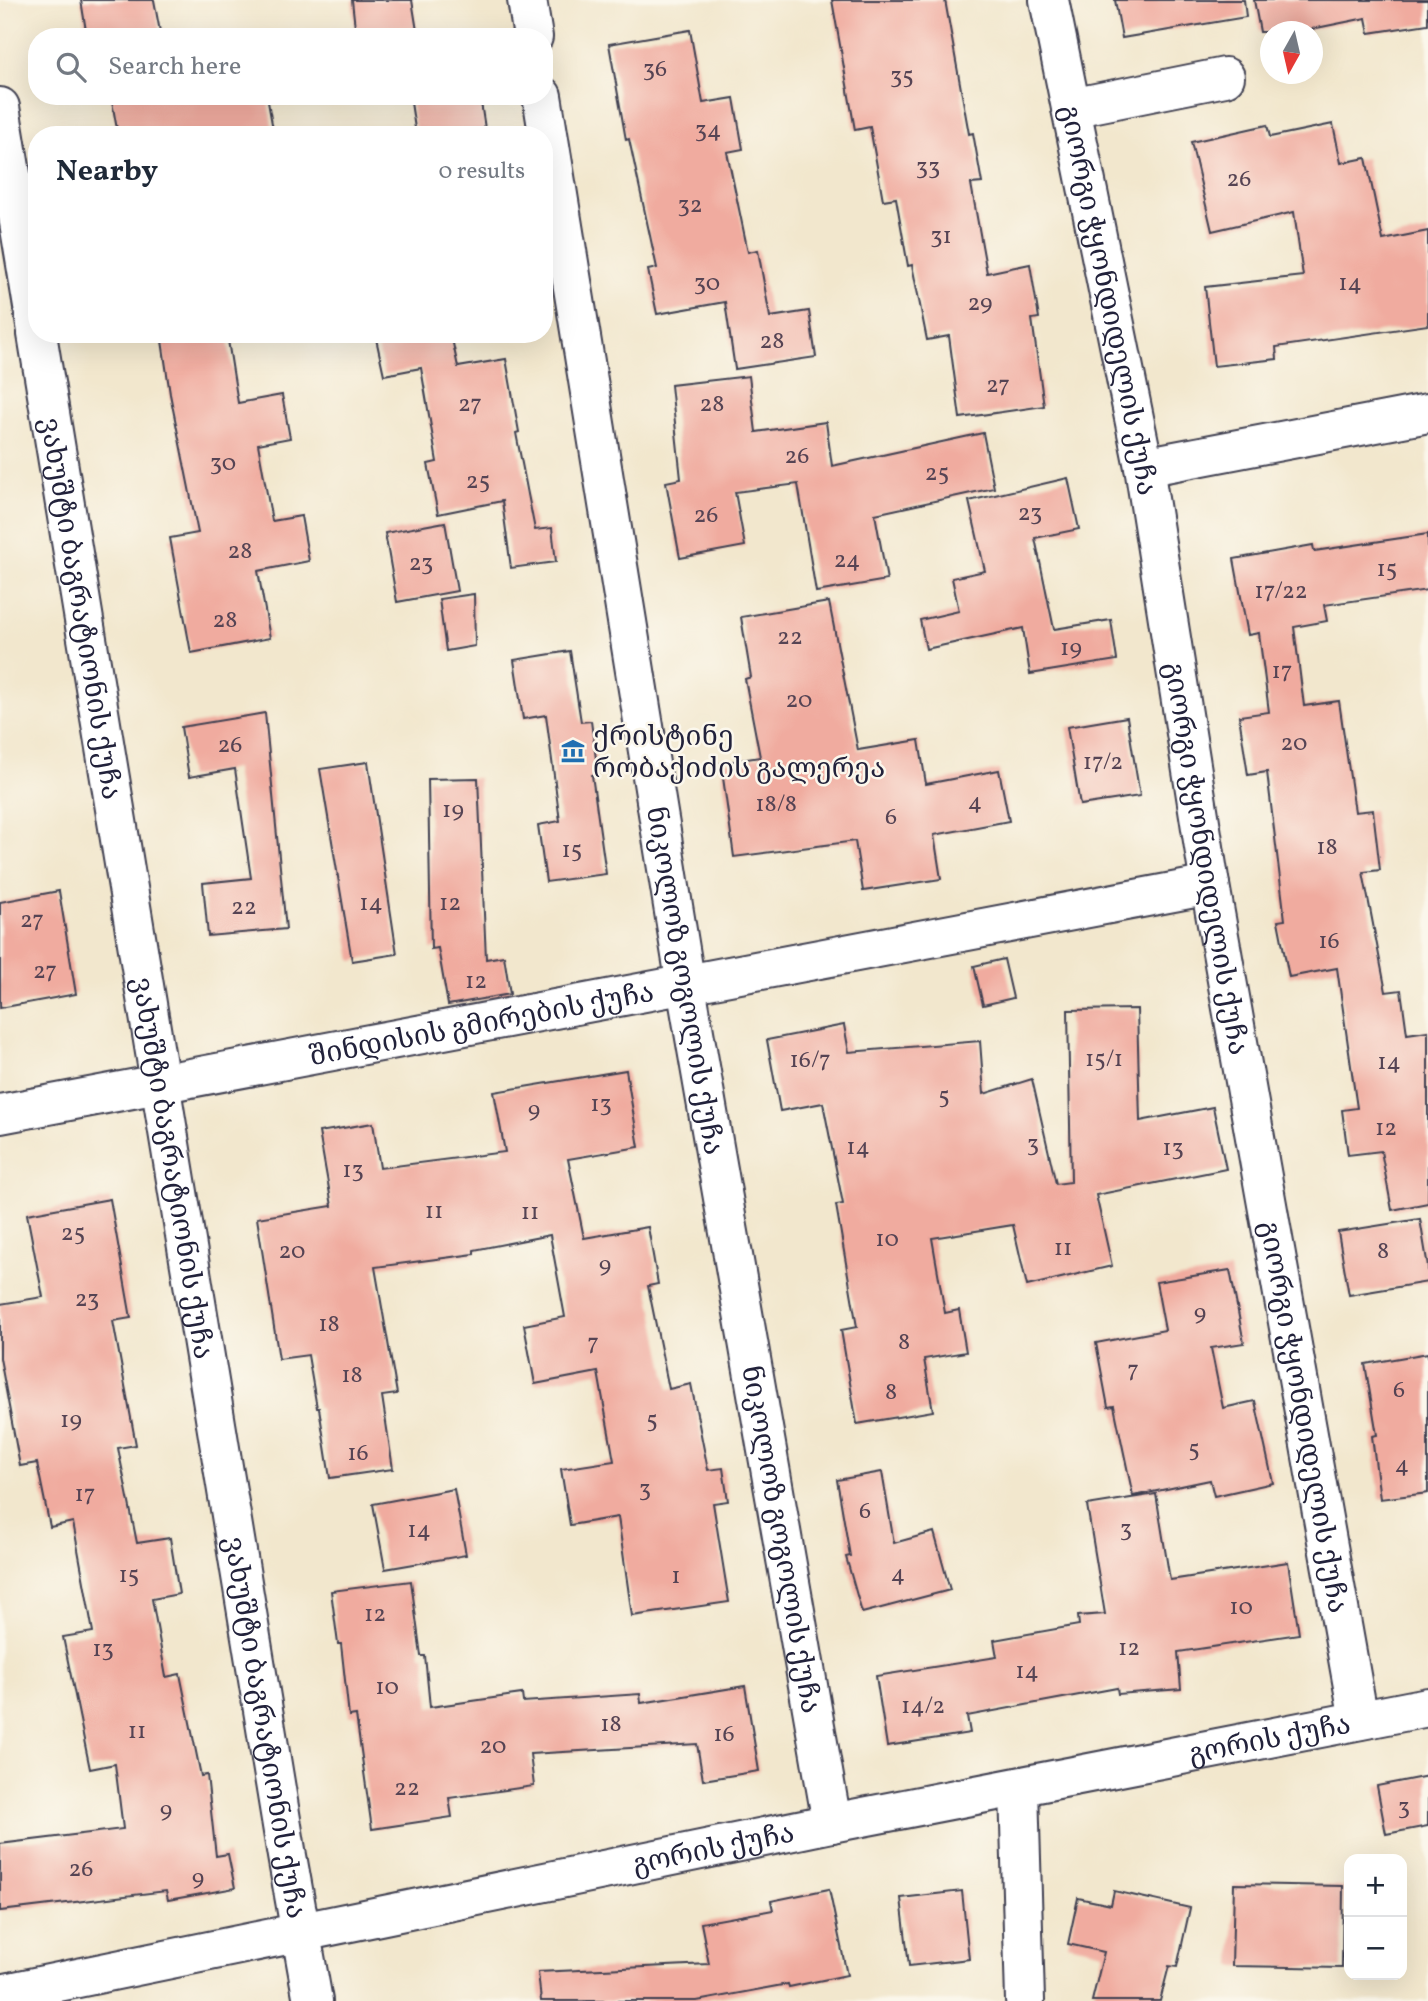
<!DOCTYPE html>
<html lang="en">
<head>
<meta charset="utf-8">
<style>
	:root { --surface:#fff; --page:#f6f6f7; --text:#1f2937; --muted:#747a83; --line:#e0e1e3 }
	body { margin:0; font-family:Vollkorn,"Noto Serif Georgian",serif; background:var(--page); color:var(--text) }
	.controls { position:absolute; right:21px; bottom:21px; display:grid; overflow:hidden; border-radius:14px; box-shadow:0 7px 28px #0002 }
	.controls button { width:63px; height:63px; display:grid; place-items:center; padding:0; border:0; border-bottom:2px solid var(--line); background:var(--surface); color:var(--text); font:35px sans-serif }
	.compass { position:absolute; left:1260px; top:21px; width:63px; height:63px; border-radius:50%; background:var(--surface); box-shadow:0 7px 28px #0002; rotate:188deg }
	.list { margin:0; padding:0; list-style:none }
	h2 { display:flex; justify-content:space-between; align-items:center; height:91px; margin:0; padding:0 28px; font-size:30px }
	h2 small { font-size:23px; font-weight:400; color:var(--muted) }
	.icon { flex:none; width:38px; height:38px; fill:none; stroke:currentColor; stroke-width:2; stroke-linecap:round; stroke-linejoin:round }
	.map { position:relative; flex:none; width:1428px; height:2001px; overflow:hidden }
	.search { position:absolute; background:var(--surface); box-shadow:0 7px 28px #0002; left:28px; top:28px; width:525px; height:77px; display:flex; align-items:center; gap:18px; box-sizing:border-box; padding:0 24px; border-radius:28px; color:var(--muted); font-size:26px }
	.panel { position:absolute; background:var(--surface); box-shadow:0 7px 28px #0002; left:28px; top:126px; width:525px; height:217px; border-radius:28px }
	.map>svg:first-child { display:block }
	.building { fill:#f0ab9f }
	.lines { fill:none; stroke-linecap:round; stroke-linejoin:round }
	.minor-casing { stroke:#414051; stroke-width:42 }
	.minor { stroke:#fff; stroke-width:38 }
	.labels { text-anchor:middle; stroke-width:5; stroke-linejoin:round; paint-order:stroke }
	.number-label { font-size:24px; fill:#564454 }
	.street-label { font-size:28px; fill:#22223b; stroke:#fbf7ec }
	.poi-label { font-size:28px; fill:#22223b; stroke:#fbf7ec; text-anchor:start }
</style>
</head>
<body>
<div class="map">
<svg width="1428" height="2001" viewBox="0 0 1428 2001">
	<rect width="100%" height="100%" fill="#fbf7ec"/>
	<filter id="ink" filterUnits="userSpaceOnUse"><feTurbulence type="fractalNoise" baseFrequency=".0143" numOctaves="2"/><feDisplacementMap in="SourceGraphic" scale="14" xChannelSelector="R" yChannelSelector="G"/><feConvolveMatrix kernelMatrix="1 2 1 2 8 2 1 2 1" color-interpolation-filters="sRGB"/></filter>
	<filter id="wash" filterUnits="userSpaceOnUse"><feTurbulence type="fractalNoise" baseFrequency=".00686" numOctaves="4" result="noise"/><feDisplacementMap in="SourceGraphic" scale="28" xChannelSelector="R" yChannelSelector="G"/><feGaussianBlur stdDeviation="1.57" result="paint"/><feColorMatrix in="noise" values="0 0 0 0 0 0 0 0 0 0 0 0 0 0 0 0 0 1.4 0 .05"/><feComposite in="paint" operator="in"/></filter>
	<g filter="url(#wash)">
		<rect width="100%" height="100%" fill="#f2e7cd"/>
		<g id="blocks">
			<!-- building -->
			<path class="building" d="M 81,0 L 154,0 L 161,37 L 87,37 Z
				M 352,0 L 412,0 L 418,37 L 356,37 Z
				M 832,0 L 945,0 L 969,134 L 973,133 L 982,183 L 971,184 L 987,273 L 1030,264 L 1039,318 L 1032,319 L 1044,406 L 960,418 L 949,336 L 927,340 L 912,265 L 908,266 L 896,198 L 883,200 L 870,127 L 855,130 Z
				M 1115,0 L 1244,0 L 1246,17 L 1122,38 Z
				M 1254,0 L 1428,0 L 1428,24 L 1369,33 L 1366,18 L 1297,32 L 1260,32 Z
				M 690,30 L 703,103 L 734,98 L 743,149 L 727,152 L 748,252 L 758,250 L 770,317 L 809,311 L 816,357 L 735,369 L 725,302 L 657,314 L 648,270 L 657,268 L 629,139 L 626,140 L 609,44 Z
				M 111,96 L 267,96 L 274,135 L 118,135 Z
				M 410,96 L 480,96 L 486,135 L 416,135 Z
				M 1333,124 L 1341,163 L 1366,158 L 1383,240 L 1428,231 L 1428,325 L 1276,347 L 1277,359 L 1214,366 L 1205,287 L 1303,276 L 1294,212 L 1212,231 L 1191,142 L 1267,125 L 1270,137 Z
				M 161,334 L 227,334 L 238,403 L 282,395 L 290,438 L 258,444 L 272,521 L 301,516 L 309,561 L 258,571 L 270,638 L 191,653 L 170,538 L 198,533 L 170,394 Z
				M 375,334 L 451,334 L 458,367 L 506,359 L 519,432 L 516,433 L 535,530 L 552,528 L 556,562 L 511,568 L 502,501 L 438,514 L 428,464 L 437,462 L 421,368 L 384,375 Z
				M 749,376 L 756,432 L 826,422 L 832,466 L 983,433 L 994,488 L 875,514 L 887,580 L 816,592 L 798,484 L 735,492 L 745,546 L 680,558 L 666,482 L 681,479 L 671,385 Z
				M 1068,478 L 1079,529 L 1035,538 L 1054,629 L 1111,620 L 1117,660 L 1030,674 L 1023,628 L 926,649 L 920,620 L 959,611 L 952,578 L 985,571 L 969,501 Z
				M 445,522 L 457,591 L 397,602 L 385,533 Z
				M 1428,534 L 1428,590 L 1324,605 L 1327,621 L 1294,627 L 1304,706 L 1339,701 L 1355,812 L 1373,810 L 1380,870 L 1363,872 L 1386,992 L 1401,990 L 1407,1034 L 1428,1031 L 1428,1203 L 1392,1210 L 1381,1151 L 1348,1155 L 1342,1110 L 1357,1108 L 1337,968 L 1289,977 L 1278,921 L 1285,920 L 1267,772 L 1248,775 L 1239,716 L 1269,712 L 1259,633 L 1248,635 L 1234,559 L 1313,545 L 1314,551 Z
				M 474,594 L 475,646 L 446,651 L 439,599 Z
				M 829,602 L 858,750 L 919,740 L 926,784 L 999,770 L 1009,821 L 934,835 L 941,879 L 863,891 L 855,841 L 734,857 L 721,763 L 760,757 L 745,679 L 751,677 L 741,617 Z
				M 570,651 L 581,722 L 591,721 L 598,774 L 592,775 L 606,874 L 546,882 L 538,825 L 560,821 L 546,715 L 523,719 L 514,660 Z
				M 265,713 L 286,929 L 208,936 L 203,883 L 251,878 L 235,769 L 189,777 L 181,727 Z
				M 1127,717 L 1140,796 L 1080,805 L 1067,727 Z
				M 368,762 L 397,954 L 352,961 L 320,769 Z
				M 478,778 L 486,959 L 504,956 L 510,994 L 448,1005 L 438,948 L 431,949 L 428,779 Z
				M 59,891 L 76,994 L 0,1008 L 0,902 Z
				M 1004,959 L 1013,998 L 983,1005 L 974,966 Z
				M 1137,1009 L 1140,1121 L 1213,1107 L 1226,1169 L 1096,1195 L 1112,1266 L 1027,1286 L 1013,1225 L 932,1238 L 945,1313 L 959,1310 L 966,1352 L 924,1359 L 933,1411 L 857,1424 L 841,1330 L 857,1327 L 836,1205 L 843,1204 L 823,1103 L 780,1111 L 767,1040 L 844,1025 L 849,1052 L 980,1041 L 984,1094 L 1032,1079 L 1056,1184 L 1071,1182 L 1068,1010 Z
				M 626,1070 L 639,1147 L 568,1159 L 584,1238 L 648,1227 L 658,1284 L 648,1286 L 669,1389 L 691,1384 L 708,1470 L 723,1468 L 728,1501 L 713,1503 L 729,1602 L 632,1616 L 618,1517 L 570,1525 L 561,1469 L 614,1461 L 598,1372 L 535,1384 L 524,1325 L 565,1317 L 550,1235 L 474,1250 L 474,1254 L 375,1267 L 397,1394 L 382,1396 L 393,1469 L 330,1478 L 319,1408 L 317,1408 L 308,1355 L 279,1359 L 257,1218 L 332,1206 L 319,1132 L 373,1123 L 380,1168 L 505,1152 L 494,1092 Z
				M 110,1199 L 131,1318 L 113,1321 L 136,1445 L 118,1448 L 137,1543 L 170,1538 L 179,1594 L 152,1599 L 166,1677 L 180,1674 L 201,1776 L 207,1775 L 216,1856 L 228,1854 L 235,1888 L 168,1900 L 166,1891 L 0,1911 L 0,1844 L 123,1829 L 115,1764 L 90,1769 L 63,1637 L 93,1632 L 73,1522 L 50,1527 L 37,1463 L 20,1466 L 0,1358 L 0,1304 L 43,1297 L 27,1214 Z
				M 1420,1219 L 1428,1267 L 1428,1282 L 1349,1295 L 1338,1232 Z
				M 1230,1270 L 1244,1343 L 1211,1348 L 1223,1408 L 1255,1401 L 1273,1483 L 1214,1496 L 1210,1480 L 1133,1496 L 1114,1406 L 1108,1407 L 1096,1343 L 1165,1330 L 1156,1282 Z
				M 1428,1353 L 1428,1493 L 1380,1499 L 1372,1436 L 1377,1435 L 1365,1364 Z
				M 882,1472 L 894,1543 L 934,1532 L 950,1590 L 862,1613 L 846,1557 L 850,1556 L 837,1480 Z
				M 454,1489 L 466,1555 L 385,1569 L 373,1504 Z
				M 1156,1494 L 1170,1580 L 1288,1562 L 1299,1634 L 1178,1652 L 1181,1689 L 1118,1694 L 1117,1688 L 967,1716 L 970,1733 L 887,1746 L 876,1676 L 997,1657 L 994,1640 L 1079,1625 L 1078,1616 L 1105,1614 L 1087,1505 Z
				M 411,1581 L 421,1656 L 425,1656 L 430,1707 L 522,1694 L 523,1702 L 640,1694 L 641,1703 L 745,1686 L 759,1771 L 703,1780 L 697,1744 L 530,1754 L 534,1786 L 449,1798 L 452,1817 L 372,1829 L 356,1715 L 349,1716 L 341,1644 L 338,1644 L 331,1591 Z
				M 1428,1776 L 1428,1826 L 1386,1834 L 1377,1786 Z
				M 1234,1884 L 1343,1886 L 1342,1968 L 1232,1966 Z
				M 829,1889 L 847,1975 L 789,1987 L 788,1984 L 697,2001 L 541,2001 L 538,1972 L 709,1964 L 701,1923 L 773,1910 L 771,1901 Z
				M 962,1891 L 969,1959 L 909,1966 L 901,1898 Z
				M 1114,1891 L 1190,1908 L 1177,1967 L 1169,1966 L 1160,2001 L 1092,2001 L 1104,1952 L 1068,1944 L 1078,1898 L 1111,1905 Z"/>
		</g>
	</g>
	<g filter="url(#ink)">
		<use href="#blocks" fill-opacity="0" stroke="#414051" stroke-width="2"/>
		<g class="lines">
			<!-- minor casing -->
			<g class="minor-casing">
				<g id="minor">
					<path d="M 527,0 L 533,37"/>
					<path id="s1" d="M 1049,0 L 1144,467 L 1210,885 L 1359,1720"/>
					<path id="s2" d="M 542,96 L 686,986 L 832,1823"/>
					<path d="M 0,107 L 37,331"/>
					<path d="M 1071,108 L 1225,77"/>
					<path id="s3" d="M 37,334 L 287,1856 L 313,2001"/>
					<path d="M 1144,467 L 1428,413"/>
					<path id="s4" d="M 0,1114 L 1210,885"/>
					<path d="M 1019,1788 L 1025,2001"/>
					<path id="s5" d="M 0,1994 L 832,1823 L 1428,1707"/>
				</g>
			</g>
			<!-- minor -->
			<use href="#minor" class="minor"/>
		</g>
	</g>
	<!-- icons -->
	<defs>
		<g id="museum-bare" transform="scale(1.89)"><path d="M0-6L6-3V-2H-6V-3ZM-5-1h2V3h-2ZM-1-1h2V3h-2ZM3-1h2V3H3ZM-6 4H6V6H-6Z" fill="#1f6fb2" stroke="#fbf7ec" stroke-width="2.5" paint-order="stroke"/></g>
	</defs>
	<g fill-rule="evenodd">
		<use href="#museum-bare" x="573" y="751"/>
	</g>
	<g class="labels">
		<!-- number labels -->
		<g class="number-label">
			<text x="655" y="76">36</text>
			<text x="902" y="83">35</text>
			<text x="708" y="137">34</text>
			<text x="928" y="174">33</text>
			<text x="1239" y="186">26</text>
			<text x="690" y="212">32</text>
			<text x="941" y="243">31</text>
			<text x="707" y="290">30</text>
			<text x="1350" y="290">14</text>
			<text x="980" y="310">29</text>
			<text x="772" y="348">28</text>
			<text x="998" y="392">27</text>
			<text x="470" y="411">27</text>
			<text x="712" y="411">28</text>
			<text x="797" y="463">26</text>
			<text x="223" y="470">30</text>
			<text x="937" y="480">25</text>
			<text x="478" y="488">25</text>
			<text x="1030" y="520">23</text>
			<text x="706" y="522">26</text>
			<text x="240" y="558">28</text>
			<text x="847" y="567">24</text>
			<text x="421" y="570">23</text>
			<text x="1387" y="576">15</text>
			<text x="1281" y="598">17/22</text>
			<text x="225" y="627">28</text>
			<text x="790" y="644">22</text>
			<text x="1071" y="655">19</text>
			<text x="1282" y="678">17</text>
			<text x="799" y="707">20</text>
			<text x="1294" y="750">20</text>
			<text x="230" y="752">26</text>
			<text x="1103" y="769">17/2</text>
			<text x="975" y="809">4</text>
			<text x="776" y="811">18/8</text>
			<text x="453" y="817">19</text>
			<text x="891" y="824">6</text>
			<text x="1327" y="854">18</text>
			<text x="572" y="857">15</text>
			<text x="371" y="910">14</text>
			<text x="450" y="910">12</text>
			<text x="244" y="914">22</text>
			<text x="32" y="927">27</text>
			<text x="1329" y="948">16</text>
			<text x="45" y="978">27</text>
			<text x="476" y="988">12</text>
			<text x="1104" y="1066">15/1</text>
			<text x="810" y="1067">16/7</text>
			<text x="1389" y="1069">14</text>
			<text x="944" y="1103">5</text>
			<text x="601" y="1111">13</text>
			<text x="534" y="1117">9</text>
			<text x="1386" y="1135">12</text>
			<text x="1033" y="1151">3</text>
			<text x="858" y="1154">14</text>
			<text x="1173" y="1155">13</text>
			<text x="353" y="1177">13</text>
			<text x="434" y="1218">11</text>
			<text x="530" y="1219">11</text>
			<text x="73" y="1240">25</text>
			<text x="887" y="1246">10</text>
			<text x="1063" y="1255">11</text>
			<text x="292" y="1258">20</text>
			<text x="1383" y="1258">8</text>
			<text x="605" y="1272">9</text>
			<text x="87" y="1306">23</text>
			<text x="1200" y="1320">9</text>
			<text x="329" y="1331">18</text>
			<text x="904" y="1349">8</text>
			<text x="593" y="1350">7</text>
			<text x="1133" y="1377">7</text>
			<text x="352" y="1382">18</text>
			<text x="1399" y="1397">6</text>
			<text x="891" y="1399">8</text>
			<text x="71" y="1427">19</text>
			<text x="652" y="1427">5</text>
			<text x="1194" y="1456">5</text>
			<text x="358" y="1460">16</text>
			<text x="1402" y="1472">4</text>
			<text x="645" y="1496">3</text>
			<text x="85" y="1501">17</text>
			<text x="865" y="1518">6</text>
			<text x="1126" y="1536">3</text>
			<text x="419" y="1537">14</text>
			<text x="898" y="1581">4</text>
			<text x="129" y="1582">15</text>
			<text x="676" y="1583">1</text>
			<text x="1241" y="1614">10</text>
			<text x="375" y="1621">12</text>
			<text x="1129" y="1655">12</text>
			<text x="103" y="1656">13</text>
			<text x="1027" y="1678">14</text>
			<text x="387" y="1694">10</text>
			<text x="923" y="1713">14/2</text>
			<text x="611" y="1731">18</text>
			<text x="137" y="1738">11</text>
			<text x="724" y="1741">16</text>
			<text x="493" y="1753">20</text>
			<text x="407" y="1795">22</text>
			<text x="1404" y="1814">3</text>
			<text x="166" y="1817">9</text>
			<text x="81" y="1876">26</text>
			<text x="198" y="1885">9</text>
		</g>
		<!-- street labels -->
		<g class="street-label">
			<text dy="10" stroke="none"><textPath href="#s1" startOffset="306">გიორგი ჭყონდიდელის ქუჩა</textPath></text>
			<text dy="10" stroke="none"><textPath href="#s3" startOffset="278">ვახუშტი ბაგრატიონის ქუჩა</textPath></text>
			<text dy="10" stroke="none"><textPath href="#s1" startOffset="873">გიორგი ჭყონდიდელის ქუჩა</textPath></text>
			<text dy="10" stroke="none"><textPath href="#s2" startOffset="896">ნიკოლოზ გოგოლის ქუჩა</textPath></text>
			<text dy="10" stroke="none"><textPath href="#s4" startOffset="490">შინდისის გმირების ქუჩა</textPath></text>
			<text dy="10" stroke="none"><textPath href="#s3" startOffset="845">ვახუშტი ბაგრატიონის ქუჩა</textPath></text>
			<text dy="10" stroke="none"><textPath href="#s1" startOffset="1440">გიორგი ჭყონდიდელის ქუჩა</textPath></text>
			<text dy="10" stroke="none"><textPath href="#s2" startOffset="1463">ნიკოლოზ გოგოლის ქუჩა</textPath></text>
			<text dy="10" stroke="none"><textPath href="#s3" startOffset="1412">ვახუშტი ბაგრატიონის ქუჩა</textPath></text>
			<text dy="10" stroke="none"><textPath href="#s5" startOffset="1295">გორის ქუჩა</textPath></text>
			<text dy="10" stroke="none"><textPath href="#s5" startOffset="728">გორის ქუჩა</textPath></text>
		</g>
		<!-- poi labels -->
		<g class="poi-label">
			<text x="593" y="745">ქრისტინე<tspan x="593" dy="32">რობაქიძის გალერეა</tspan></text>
		</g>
	</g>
</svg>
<div class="controls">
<button>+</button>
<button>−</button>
</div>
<svg class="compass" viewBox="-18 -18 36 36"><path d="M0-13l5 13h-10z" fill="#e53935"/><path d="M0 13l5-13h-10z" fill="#747a83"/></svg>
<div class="search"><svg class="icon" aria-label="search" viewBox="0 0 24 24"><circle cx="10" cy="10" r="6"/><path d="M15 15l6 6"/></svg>Search here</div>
<section class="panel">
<h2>Nearby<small>0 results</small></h2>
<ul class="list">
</ul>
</section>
</div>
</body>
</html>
